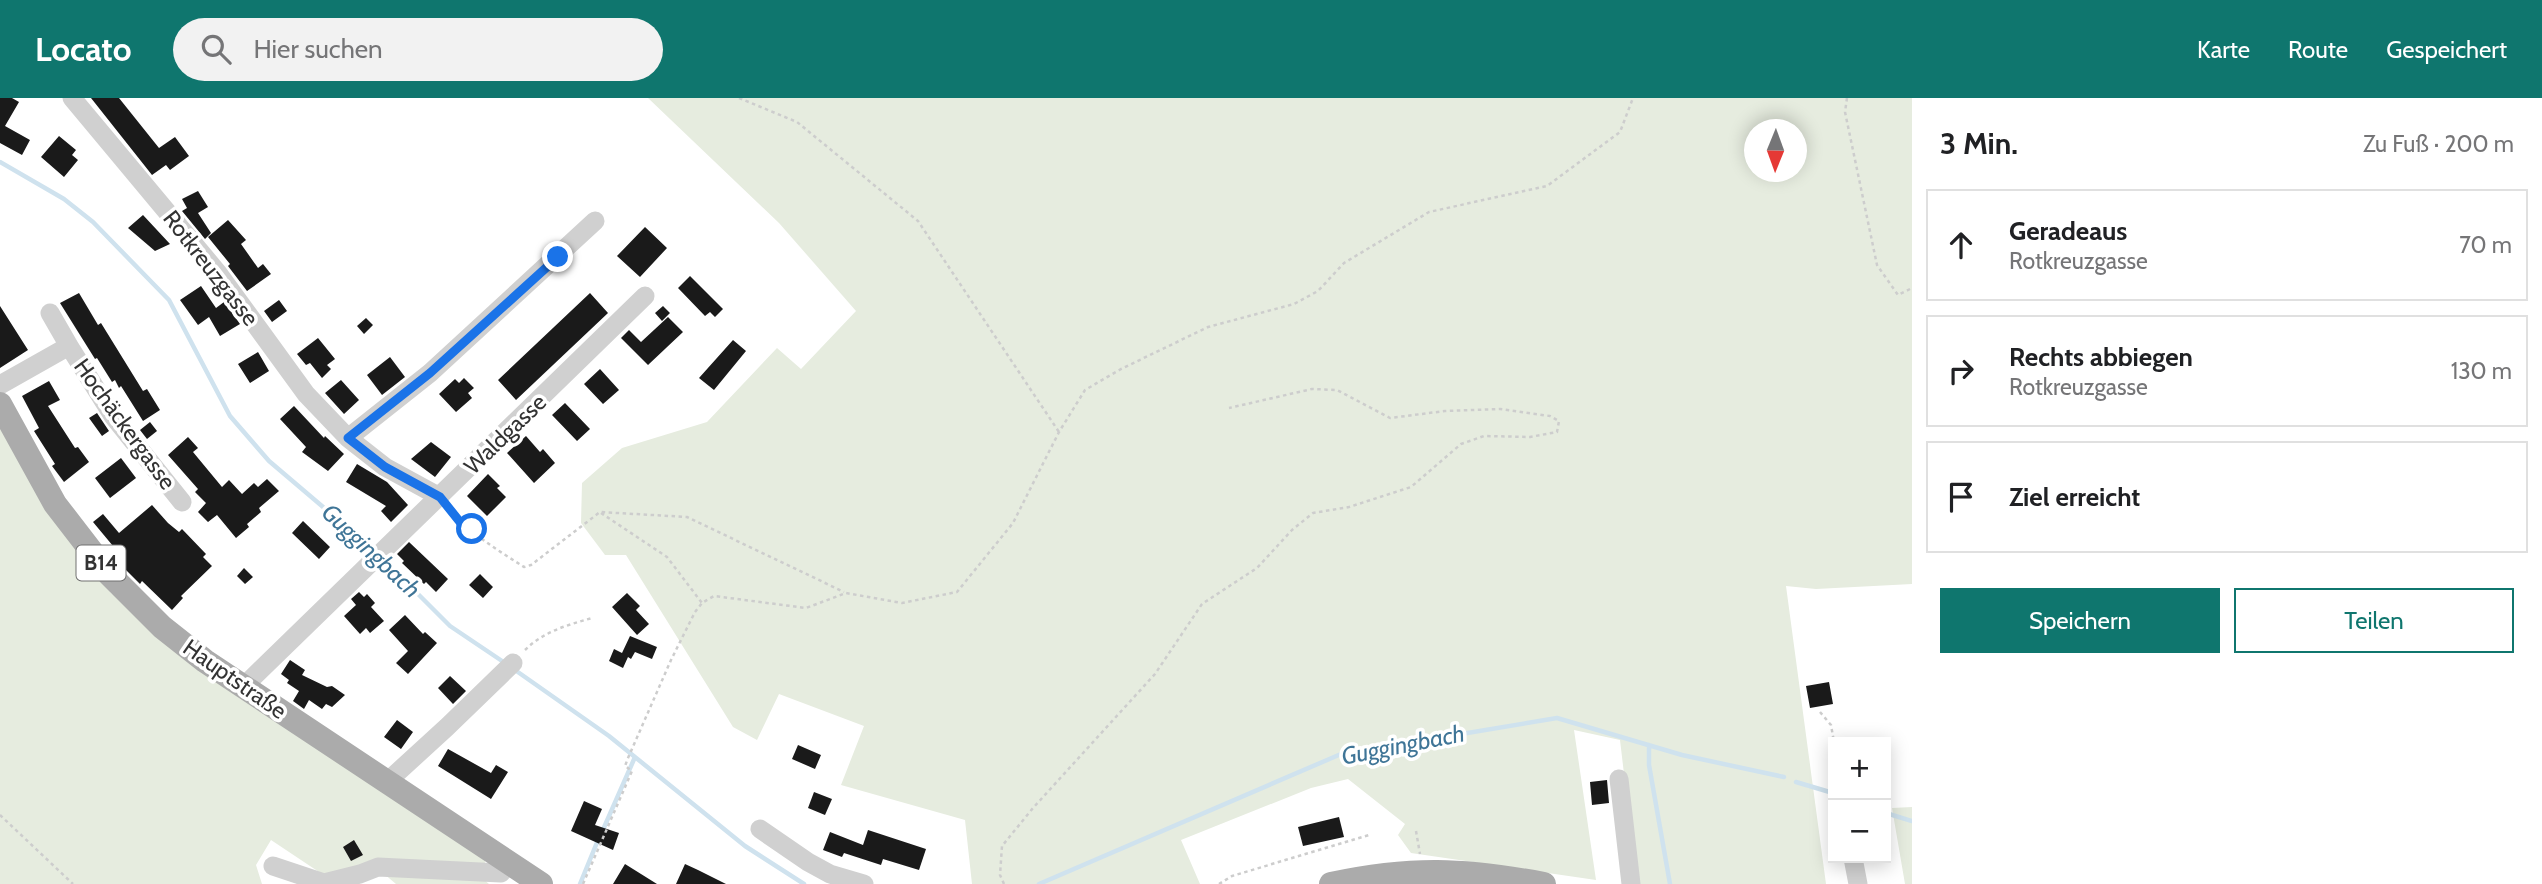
<!DOCTYPE html>
<html lang="de">
<head>
<meta charset="utf-8">
<style>
	:root { --surface:#fff; --page:#f2f2f2; --text:#202124; --muted:#757577; --line:#e0e0e0; --accent:#0f766e }
	body { margin:0; font-family:Cabin,sans-serif; background:var(--page); color:var(--text) }
	.controls { position:absolute; right:21px; bottom:21px; display:grid; overflow:hidden; border-radius:0px; box-shadow:0 4px 18px #0003 }
	.controls button { width:63px; height:63px; display:grid; place-items:center; padding:0; border:0; border-bottom:2px solid var(--line); background:var(--surface); color:var(--text); font:35px sans-serif }
	.compass { position:absolute; left:1744px; top:21px; width:63px; height:63px; border-radius:50%; background:var(--surface); box-shadow:0 4px 18px #0003; rotate:181deg }
	.stop { position:absolute; width:21px; height:21px; margin:-16px; border:5px solid #1a73e8; border-radius:50%; background:#fff }
	.stop.end { background:#1a73e8; border-color:#fff; box-shadow:0 2px 7px #0008 }
	.list { margin:0; padding:0; list-style:none }
	h2 { display:flex; justify-content:space-between; align-items:center; height:91px; margin:0; padding:0 28px; font-size:30px }
	h2 small { font-size:23px; font-weight:400; color:var(--muted) }
	.list li { display:grid; grid-template-columns:46px 1fr auto; gap:21px; align-items:center; box-sizing:border-box; height:112px; margin:0 14px 14px; padding:0 14px; border:2px solid var(--line); border-radius:0px }
	.list b { display:block; font-size:26px; white-space:nowrap }
	.list p { margin:0; font-size:23px; white-space:nowrap; color:var(--muted) }
	.list em { font-size:23px; font-style:normal; color:var(--muted) }
	.actions { display:flex; gap:14px; padding:21px 28px }
	.actions a { flex:1; padding:16px 0; border:2px solid var(--accent); border-radius:0px; text-align:center; font-size:24px; color:var(--accent) }
	.actions .main { background:var(--accent); color:#fff }
	.icon { flex:none; width:38px; height:38px; fill:none; stroke:currentColor; stroke-width:2; stroke-linecap:round; stroke-linejoin:round }
	.map { position:relative; flex:none; width:1912px; height:786px; overflow:hidden }
	header { display:flex; align-items:center; gap:42px; box-sizing:border-box; height:98px; padding:0 35px; background:var(--accent); color:#fff }
	header strong { font-size:33px }
	nav { display:flex; gap:38px; margin-inline-start:auto; font-size:24px }
	.search { width:490px; height:63px; background:var(--page); display:flex; align-items:center; gap:18px; box-sizing:border-box; padding:0 24px; border-radius:38px; color:var(--muted); font-size:26px }
	main { display:flex }
	aside { flex:1; background:var(--surface) }
	.map>svg:first-child { display:block }
	.green { fill:#e6ecdf; fill-rule:evenodd }
	.lines { fill:none; stroke-linecap:round; stroke-linejoin:round }
	.stream { stroke:#cfe2ee; stroke-width:4.5 }
	.building { fill:#1a1a1a }
	.path { stroke:#cdcdcd; stroke-width:2.5; stroke-dasharray:3.5 3.5; stroke-linecap:butt }
	.minor { stroke:#d0d0d0; stroke-width:19 }
	.major { stroke:#ababab; stroke-width:24 }
	.route { stroke:#1a73e8; stroke-width:9 }
	.labels { text-anchor:middle; stroke-width:7; stroke-linejoin:round; paint-order:stroke }
	.shield { fill:#fff; stroke:#707070; stroke-width:2 }
	.shield-label { font-size:21px; font-weight:bold; fill:#333 }
	.street-label { font-size:23px; fill:#333; stroke:#fff }
	.water-label { font-size:24px; font-style:italic; fill:#3f7597; stroke:#fff }
</style>
</head>
<body>
<header>
<strong>Locato</strong>
<div class="search"><svg class="icon" aria-label="search" viewBox="0 0 24 24"><circle cx="10" cy="10" r="6"/><path d="M15 15l6 6"/></svg>Hier suchen</div>
<nav><a>Karte</a><a>Route</a><a>Gespeichert</a></nav>
</header>
<main>
<div class="map">
<svg width="1912" height="786" viewBox="0 0 1912 786">
	<rect width="100%" height="100%" fill="#fff"/>
	<!-- green -->
	<path class="green" d="M 648,0 L 1912,0 L 1912,486 L 1816,491 L 1786,488 L 1826,786 L 1637,786 L 1620,642 L 1574,632 L 1596,782 L 1411,755 L 1398,737 L 1405,726 L 1348,681 L 1311,690 L 1181,742 L 1200,786 L 972,786 L 965,722 L 841,687 L 864,628 L 779,596 L 757,642 L 733,629 L 626,457 L 605,457 L 581,425 L 582,385 L 622,350 L 707,324 L 777,250 L 801,271 L 856,213 L 779,125 ZM 1755,32 L 1797,32 L 1797,74 L 1755,74 Z
		M 0,319 L 111,495 L 486,759 L 482,780 L 489,786 L 396,786 L 370,764 L 325,778 L 271,742 L 256,767 L 262,786 L 0,786 Z
		M 1912,709 L 1912,786 L 1905,786 L 1892,710 Z"/>
	<g class="lines">
		<!-- stream -->
		<path class="stream" d="M 0,64 L 64,101 L 93,124 L 169,202 L 230,318 L 269,363 L 376,454
			M 382,460 L 450,528 L 505,565
			M 515,572 L 609,638 L 745,748 L 804,786
			M 1649,647 L 1649,667 L 1670,786
			M 1796,684 L 1833,695
			M 1886,715 L 1912,723
			M 602,734 L 635,659
			M 580,786 L 598,742
			M 1039,786 L 1341,656 L 1557,620 L 1682,657 L 1784,679"/>
	</g>
	<!-- building -->
	<path class="building" d="M 0,0 L 12,0 L 19,4 L 5,28 L 30,42 L 22,57 L 0,45 Z
		M 91,0 L 119,0 L 159,50 L 175,39 L 189,58 L 170,72 L 166,67 L 152,77 Z
		M 59,38 L 76,52 L 72,57 L 78,62 L 64,79 L 41,59 Z
		M 198,93 L 208,109 L 198,115 L 211,135 L 205,141 L 182,113 L 187,110 L 182,101 Z
		M 143,117 L 170,146 L 155,153 L 128,130 Z
		M 228,122 L 246,142 L 241,146 L 258,170 L 263,166 L 271,176 L 247,193 L 228,168 L 230,166 L 208,139 Z
		M 645,129 L 667,150 L 640,179 L 617,158 Z
		M 690,178 L 723,211 L 715,219 L 710,214 L 705,218 L 678,190 Z
		M 201,188 L 216,210 L 224,204 L 240,226 L 220,238 L 209,219 L 198,227 L 180,202 Z
		M 79,195 L 98,227 L 101,225 L 143,293 L 147,291 L 160,312 L 143,323 L 121,288 L 119,290 L 115,282 L 112,284 L 97,260 L 95,261 L 60,205 Z
		M 590,195 L 608,215 L 516,302 L 498,282 Z
		M 279,202 L 287,213 L 272,224 L 264,213 Z
		M 0,208 L 28,252 L 0,270 Z
		M 663,208 L 670,215 L 662,223 L 655,215 Z
		M 668,219 L 683,234 L 648,267 L 621,240 L 629,232 L 641,244 Z
		M 366,220 L 373,227 L 364,236 L 357,228 Z
		M 318,240 L 335,261 L 327,267 L 331,271 L 322,280 L 310,265 L 306,267 L 297,256 Z
		M 733,242 L 746,253 L 714,292 L 699,280 Z
		M 258,254 L 269,273 L 250,285 L 238,266 Z
		M 390,259 L 405,279 L 382,297 L 367,277 Z
		M 600,271 L 619,292 L 603,306 L 584,286 Z
		M 464,280 L 474,290 L 468,295 L 472,300 L 456,314 L 439,296 L 455,281 L 459,285 Z
		M 341,282 L 359,302 L 344,316 L 325,295 Z
		M 49,283 L 60,302 L 48,308 L 75,350 L 78,349 L 89,364 L 64,384 L 52,368 L 55,366 L 34,333 L 39,330 L 22,298 Z
		M 565,305 L 590,331 L 577,343 L 552,317 Z
		M 294,308 L 324,340 L 325,338 L 344,356 L 328,373 L 302,354 L 306,349 L 280,321 Z
		M 97,315 L 109,333 L 102,338 L 89,320 Z
		M 150,324 L 157,333 L 147,341 L 140,332 Z
		M 526,338 L 540,354 L 543,351 L 555,365 L 534,385 L 507,355 Z
		M 188,339 L 198,350 L 193,354 L 222,389 L 229,382 L 242,396 L 254,385 L 258,389 L 267,381 L 279,393 L 259,410 L 261,414 L 247,426 L 249,429 L 236,440 L 217,417 L 208,424 L 198,414 L 206,405 L 195,394 L 198,391 L 168,357 Z
		M 431,344 L 451,359 L 435,379 L 411,361 Z
		M 121,360 L 136,380 L 110,400 L 95,380 Z
		M 357,366 L 387,384 L 408,407 L 391,424 L 381,413 L 386,408 L 346,384 Z
		M 488,376 L 500,388 L 497,390 L 506,399 L 487,418 L 467,398 Z
		M 152,407 L 168,425 L 179,434 L 182,431 L 206,456 L 203,459 L 212,468 L 181,498 L 183,500 L 172,512 L 142,483 L 140,486 L 120,466 L 114,458 L 118,454 L 93,424 L 103,416 L 119,435 Z
		M 303,423 L 330,449 L 319,461 L 292,435 Z
		M 409,444 L 448,481 L 436,494 L 426,484 L 424,486 L 402,465 L 404,463 L 397,456 Z
		M 244,470 L 253,479 L 245,486 L 237,478 Z
		M 480,476 L 493,489 L 483,500 L 469,487 Z
		M 359,494 L 364,499 L 367,496 L 375,505 L 371,509 L 384,523 L 370,535 L 366,530 L 360,536 L 344,518 L 356,507 L 351,501 Z
		M 627,495 L 640,508 L 636,512 L 649,526 L 637,537 L 612,509 Z
		M 405,517 L 423,536 L 425,534 L 437,545 L 408,576 L 396,565 L 408,553 L 389,532 Z
		M 630,538 L 657,549 L 652,561 L 635,554 L 631,561 L 628,559 L 623,570 L 609,563 L 614,551 L 622,555 Z
		M 290,562 L 305,572 L 302,577 L 327,589 L 332,588 L 345,597 L 332,609 L 326,606 L 322,611 L 309,602 L 304,611 L 293,603 L 299,593 L 287,585 L 289,582 L 281,576 Z
		M 450,578 L 466,593 L 453,606 L 438,590 Z
		M 1829,584 L 1833,606 L 1810,610 L 1806,588 Z
		M 397,622 L 413,634 L 401,651 L 384,639 Z
		M 798,647 L 821,657 L 815,671 L 792,661 Z
		M 448,651 L 491,675 L 496,667 L 508,674 L 491,701 L 438,668 Z
		M 1607,682 L 1609,705 L 1592,707 L 1590,684 Z
		M 814,694 L 832,701 L 825,717 L 808,710 Z
		M 584,703 L 602,711 L 595,727 L 619,735 L 613,752 L 571,733 Z
		M 1339,719 L 1344,739 L 1303,748 L 1298,729 Z
		M 868,732 L 926,751 L 919,772 L 883,761 L 881,767 L 844,755 L 842,759 L 823,752 L 830,734 L 863,747 Z
		M 354,742 L 363,757 L 351,763 L 343,749 Z
		M 625,766 L 657,786 L 613,786 Z
		M 685,766 L 698,772 L 726,786 L 676,786 Z"/>
	<g class="lines">
		<!-- path -->
		<path class="path" d="M 739,0 L 797,24 L 918,123 L 1059,334
			M 1847,0 L 1845,14 L 1877,167 L 1898,197 L 1912,190
			M 451,412 C 470,436 498,452 524,469 L 531,467 L 600,414 L 687,419 L 844,494
			M 601,415 L 667,459 L 702,505
			M 525,552 C 543,534 567,527 592,520
			M 1820,614 L 1831,627 L 1834,644
			M 0,717 L 73,786
			M 1416,733 L 1420,756
			M 583,786 L 632,673 L 625,668 L 628,660 L 671,562 L 695,514 L 702,505 L 714,498 L 806,510 L 846,495 L 902,505 L 957,494 L 1013,425 L 1059,334 L 1085,292 L 1121,271 L 1208,229 L 1294,206 L 1318,193 L 1344,165 L 1429,114 L 1547,88 L 1620,34 L 1633,0
			M 1004,786 L 1000,777 L 1002,748 L 1033,710 L 1155,576 L 1202,506 L 1257,470 L 1292,432 L 1313,415 L 1349,409 L 1411,389 L 1461,346 L 1484,338 L 1530,339 L 1557,334 L 1559,323 L 1550,318 L 1500,311 L 1445,313 L 1390,320 L 1337,292 L 1312,291 L 1229,310
			M 1219,786 L 1232,778 L 1369,737"/>
		<!-- minor -->
		<path class="minor" d="M 72,0 L 218,175 L 306,296 L 348,340 L 385,369 L 440,399
			M 50,215 L 69,248
			M 0,287 L 69,248 L 113,318 L 182,404
			M 348,340 L 430,275 L 595,123
			M 243,589 L 645,198
			M 1619,681 L 1631,786
			M 388,683 L 447,629 L 513,565
			M 760,731 L 808,764 L 830,776 L 864,786
			M 1853,760 L 1858,786
			M 273,768 L 324,785 L 360,776 L 378,769 L 501,775 L 510,764"/>
		<!-- major -->
		<path class="major" d="M 0,306 L 55,406 L 109,476 L 162,529 L 205,563 L 541,786
			M 1331,786 C 1411,769 1463,771 1544,786"/>
	</g>
	<g class="lines">
		<!-- route -->
		<path class="route" d="M 472,431 L 464,429 L 440,399 L 385,369 L 348,340 L 430,275 L 558,159"/>
	</g>
	<g class="labels">
		<!-- shield labels -->
		<rect class="shield" x="76.5" y="447.5" width="49" height="35" rx="5"/>
		<g class="shield-label">
			<text x="101" y="472">B14</text>
		</g>
		<!-- street labels -->
		<g class="street-label">
			<text transform="translate(211 170) rotate(52)" y="8">Rotkreuzgasse</text>
			<text transform="translate(125 326) rotate(54)" y="8">Hochäckergasse</text>
			<text transform="translate(505 336) rotate(-44)" y="8">Waldgasse</text>
			<text transform="translate(235 581) rotate(35)" y="8">Hauptstraße</text>
		</g>
		<!-- water labels -->
		<g class="water-label">
			<text transform="translate(371 453) rotate(43)" y="8">Guggingbach</text>
			<text transform="translate(1403 647) rotate(-11)" y="8">Guggingbach</text>
		</g>
	</g>
</svg>
<div class="controls">
<button>+</button>
<button>−</button>
</div>
<svg class="compass" viewBox="-18 -18 36 36"><path d="M0-13l5 13h-10z" fill="#e53935"/><path d="M0 13l5-13h-10z" fill="#757577"/></svg>
<div class="stop" style="left:472px;top:431px"></div>
<div class="stop end" style="left:558px;top:159px"></div>
</div>
<aside>
<h2>3 Min.<small>Zu Fuß · 200 m</small></h2>
<ul class="list">
<li><svg class="icon" aria-label="ahead" viewBox="0 0 24 24"><path d="M12 20V5M6 11l6-6 6 6"/></svg><div><b>Geradeaus</b><p>Rotkreuzgasse</p></div><em>70 m</em></li>
<li><svg class="icon" aria-label="right" viewBox="0 0 24 24"><path d="M7 20v-9h11M14 6l5 5-5 5"/></svg><div><b>Rechts abbiegen</b><p>Rotkreuzgasse</p></div><em>130 m</em></li>
<li><svg class="icon" aria-label="arrive" viewBox="0 0 24 24"><path d="M6 21V4h12l-3 4 3 4H6"/></svg><div><b>Ziel erreicht</b></div></li>
</ul>
<div class="actions"><a class="main">Speichern</a><a>Teilen</a></div>
</aside>
</main>
</body>
</html>
